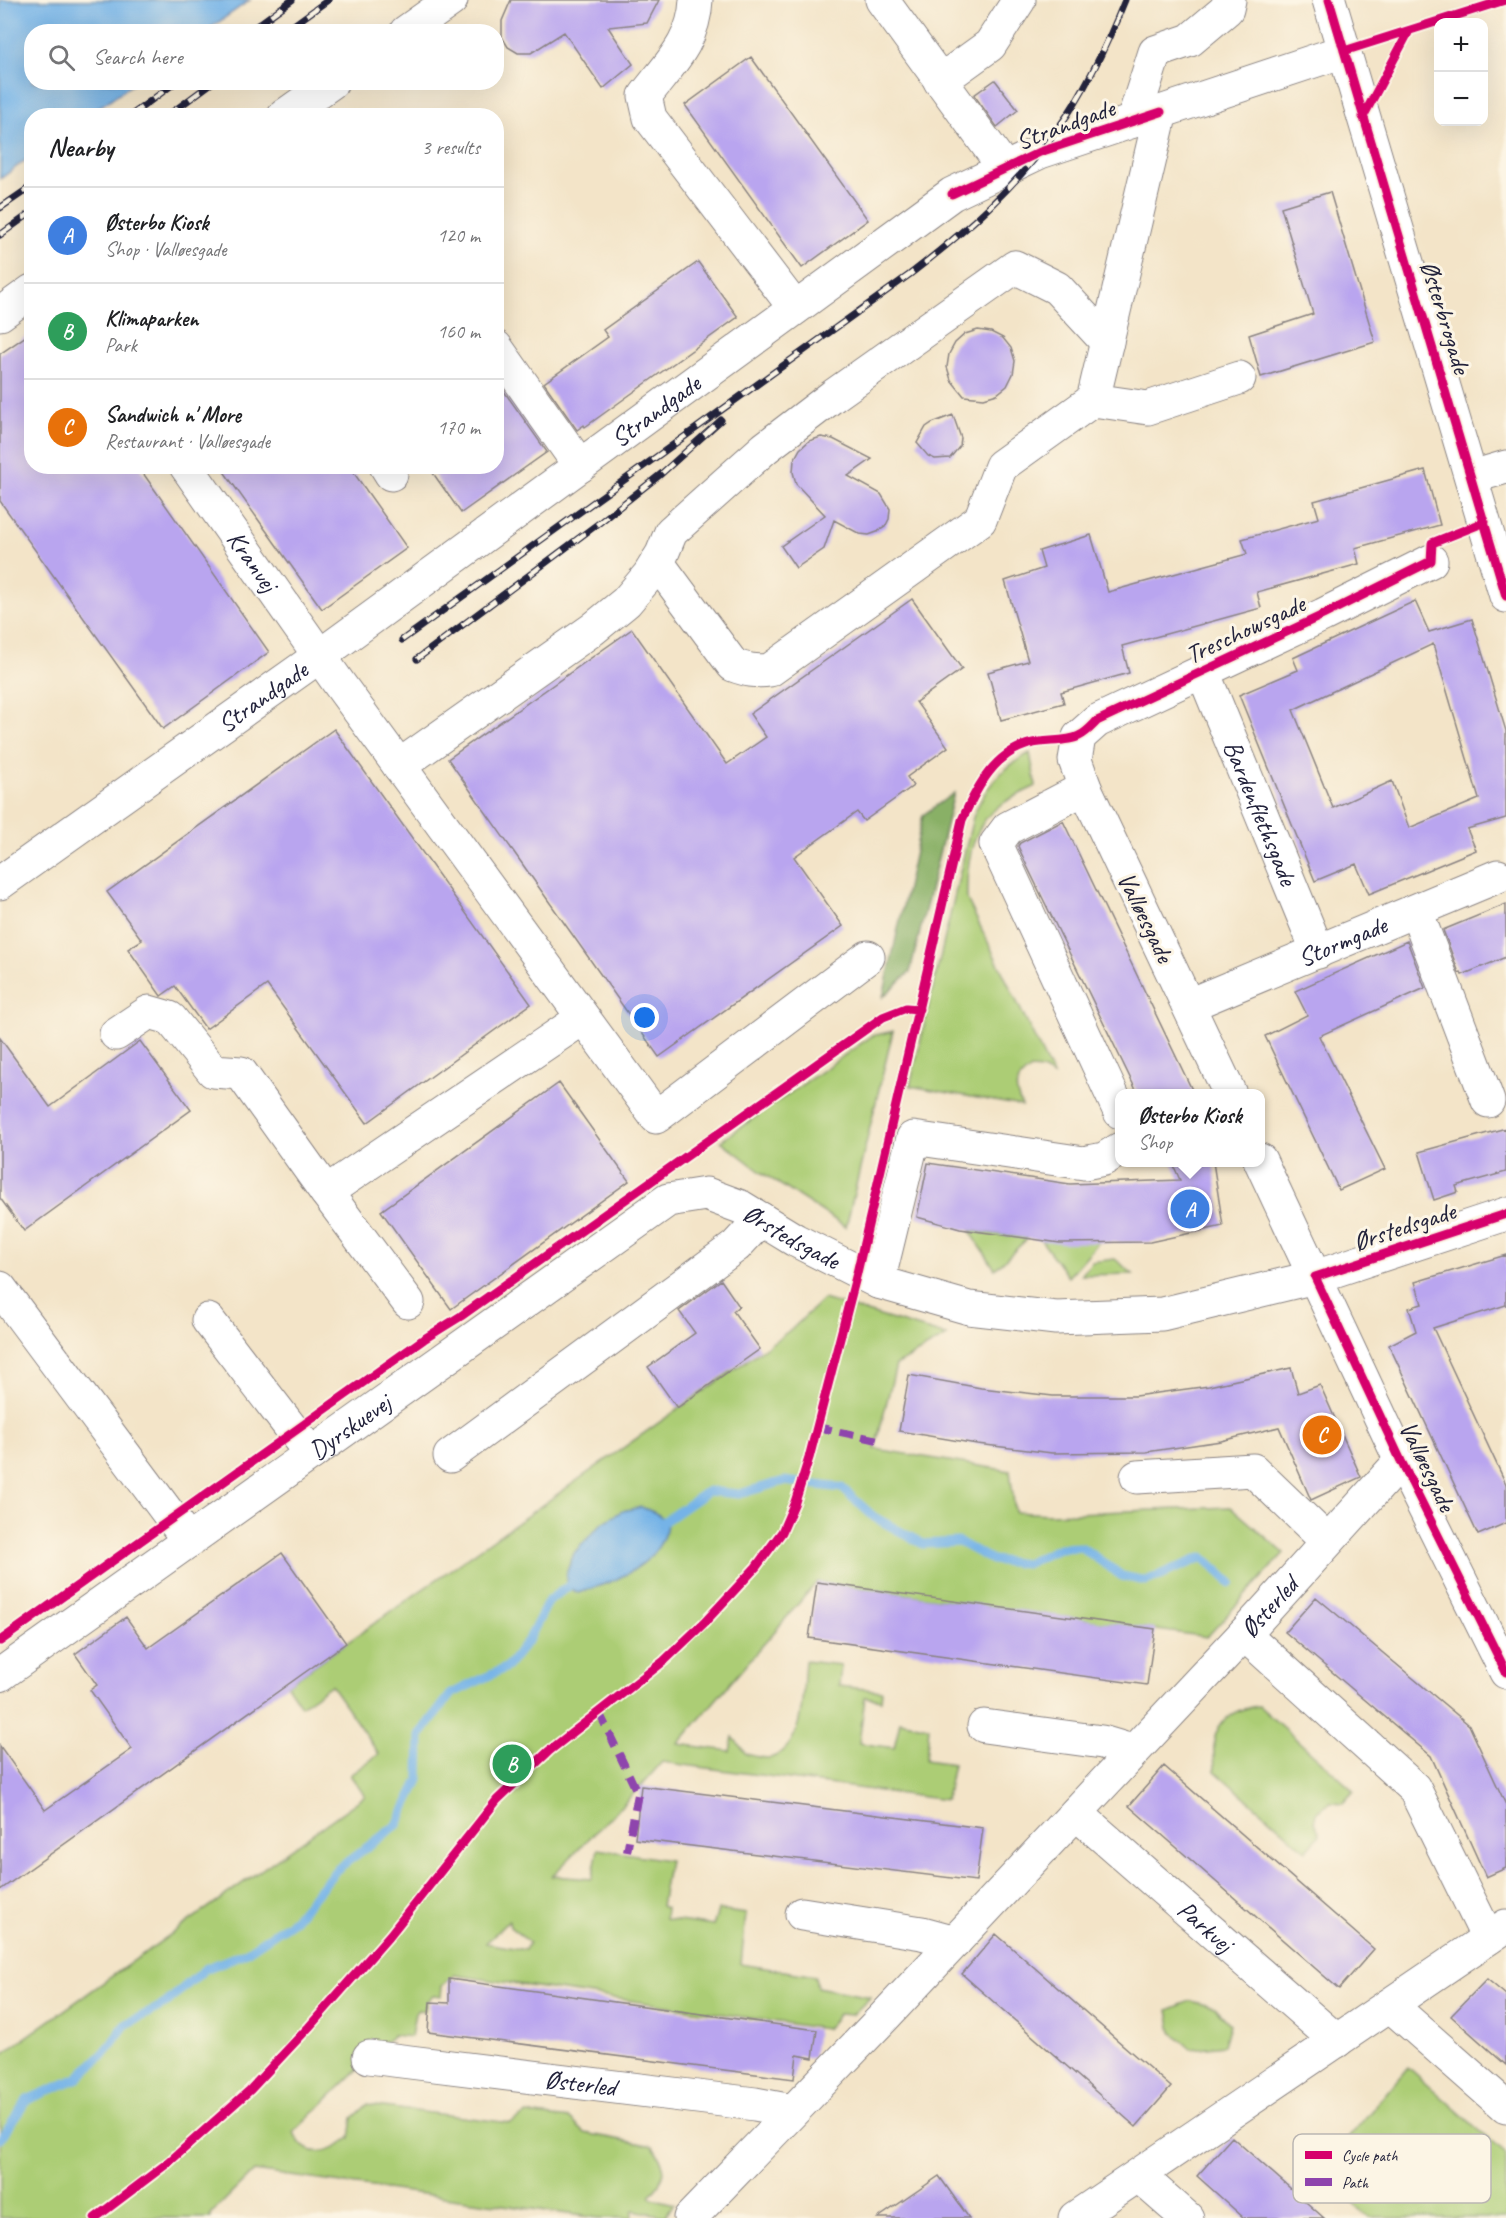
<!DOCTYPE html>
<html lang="en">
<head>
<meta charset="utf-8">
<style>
	:root { --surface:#fff; --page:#f6f6f6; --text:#202124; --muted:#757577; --line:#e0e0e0; --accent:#1a73e8 }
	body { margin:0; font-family:Caveat,sans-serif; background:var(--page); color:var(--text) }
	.controls { position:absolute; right:18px; top:18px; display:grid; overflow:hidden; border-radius:12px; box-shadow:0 6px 24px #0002 }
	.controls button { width:54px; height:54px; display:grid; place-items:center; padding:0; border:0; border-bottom:2px solid var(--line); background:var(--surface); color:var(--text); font:30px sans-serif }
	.you { position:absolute; left:645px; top:1018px; width:21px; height:21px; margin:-15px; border:4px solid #fff; border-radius:50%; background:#1a73e8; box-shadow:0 0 0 9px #1a73e833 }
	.badge { display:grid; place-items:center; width:39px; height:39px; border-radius:50%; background:var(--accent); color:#fff; font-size:20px; font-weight:700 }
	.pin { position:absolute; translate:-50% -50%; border:3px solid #fff; box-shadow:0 2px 6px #0006 }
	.popup { position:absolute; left:1115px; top:1089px; width:150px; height:78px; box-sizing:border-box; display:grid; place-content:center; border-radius:12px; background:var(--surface); filter:drop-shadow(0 2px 4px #0005); font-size:20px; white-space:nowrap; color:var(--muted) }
	.popup b { font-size:22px; color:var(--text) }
	.popup::after { content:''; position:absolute; left:50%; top:100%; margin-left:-12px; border:12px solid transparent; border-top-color:var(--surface) }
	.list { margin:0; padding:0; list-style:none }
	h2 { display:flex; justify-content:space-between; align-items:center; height:78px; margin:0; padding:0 24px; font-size:26px }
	h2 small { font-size:20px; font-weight:400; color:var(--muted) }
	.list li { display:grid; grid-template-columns:39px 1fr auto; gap:18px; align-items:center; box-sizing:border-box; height:96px; padding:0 24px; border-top:2px solid var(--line) }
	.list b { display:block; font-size:22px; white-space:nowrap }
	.list p { margin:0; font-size:20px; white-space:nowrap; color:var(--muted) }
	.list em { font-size:20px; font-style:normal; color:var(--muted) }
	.icon { flex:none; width:33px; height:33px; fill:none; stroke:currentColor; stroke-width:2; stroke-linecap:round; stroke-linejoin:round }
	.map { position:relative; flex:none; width:1506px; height:2218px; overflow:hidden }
	.search { position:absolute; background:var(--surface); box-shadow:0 6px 24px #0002; left:24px; top:24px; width:480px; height:66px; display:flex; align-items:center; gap:15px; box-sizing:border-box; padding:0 21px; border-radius:24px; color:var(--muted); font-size:22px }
	.panel { position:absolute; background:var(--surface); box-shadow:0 6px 24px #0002; left:24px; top:108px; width:480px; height:366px; border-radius:24px }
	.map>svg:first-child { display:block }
	.green { fill:#accd75; stroke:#677858; stroke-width:1.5; fill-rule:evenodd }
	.forest { fill:#89b066; stroke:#566950; stroke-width:1.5 }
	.water { fill:#74b3e7; stroke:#4b6a91; stroke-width:1.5 }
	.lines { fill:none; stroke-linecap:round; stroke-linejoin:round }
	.stream { stroke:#74b3e7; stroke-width:9 }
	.building { fill:#b9a5ef; fill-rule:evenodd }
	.minor-casing { stroke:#8a8382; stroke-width:35 }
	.major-casing { stroke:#8a8382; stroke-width:35 }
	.minor { stroke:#fff; stroke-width:33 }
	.major { stroke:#fff; stroke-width:33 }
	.rail-casing { stroke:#22223b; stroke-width:7 }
	.rail { stroke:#fcf5e5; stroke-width:4.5; stroke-dasharray:14; stroke-linecap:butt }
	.quiet { stroke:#8e44ad; stroke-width:8; stroke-dasharray:15 8; stroke-linecap:butt }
	.cycleway-casing { stroke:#fcf5e5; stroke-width:13 }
	.cycleway { stroke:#d6006c; stroke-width:9 }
	.labels { text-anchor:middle; stroke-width:6; stroke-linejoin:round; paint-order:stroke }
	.street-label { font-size:26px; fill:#22223b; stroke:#fcf5e5 }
	.key { fill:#fcf5e5; stroke:#bbb6b2; stroke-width:1.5 }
	.key-label { font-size:16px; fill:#22223b }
</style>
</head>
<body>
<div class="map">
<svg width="1506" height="2218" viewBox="0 0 1506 2218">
	<rect width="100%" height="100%" fill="#fcf5e5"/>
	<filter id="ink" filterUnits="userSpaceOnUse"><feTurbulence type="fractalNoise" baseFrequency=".0167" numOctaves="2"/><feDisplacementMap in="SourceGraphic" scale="12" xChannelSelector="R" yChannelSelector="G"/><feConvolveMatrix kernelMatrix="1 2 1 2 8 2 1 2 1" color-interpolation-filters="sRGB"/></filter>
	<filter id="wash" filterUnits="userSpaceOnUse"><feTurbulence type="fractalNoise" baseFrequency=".008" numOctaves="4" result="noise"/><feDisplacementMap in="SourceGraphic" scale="24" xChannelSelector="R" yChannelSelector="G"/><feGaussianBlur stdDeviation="1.35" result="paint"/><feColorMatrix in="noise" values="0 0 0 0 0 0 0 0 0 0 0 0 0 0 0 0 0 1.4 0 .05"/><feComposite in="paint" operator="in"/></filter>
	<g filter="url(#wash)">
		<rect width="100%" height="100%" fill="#f3e4c8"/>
		<!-- green -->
		<path class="green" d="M 1030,753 L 1036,786 C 1024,792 1010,798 999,806 C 971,826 966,867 967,899 L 1053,1076 L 1042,1070 L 1031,1069 C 1014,1081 1013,1088 1022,1106 L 910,1086 L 973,817 C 985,787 1001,768 1030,753 Z
			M 893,1031 L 846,1227 L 762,1173 L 721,1141 L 872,1036 Z
			M 970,1231 L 1028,1238 L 995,1269 Z
			M 1041,1240 L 1099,1242 L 1068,1277 Z
			M 1115,1259 L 1133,1274 L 1081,1275 L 1092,1262 Z
			M 823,1299 L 947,1336 L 896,1365 L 875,1449 L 1010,1471 L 1015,1512 L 1049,1514 L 1231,1507 L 1284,1553 L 1207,1637 L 817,1582 L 678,1744 L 730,1751 L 733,1737 L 746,1754 C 754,1756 765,1760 773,1757 C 806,1744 802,1690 805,1661 L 841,1665 L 839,1686 L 882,1691 L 881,1700 L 865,1697 L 859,1743 L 894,1748 L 900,1721 L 929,1727 L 926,1760 L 953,1764 L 946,1800 L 662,1762 L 641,1786 L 552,1876 L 592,1879 L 598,1849 L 669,1860 L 661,1906 L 666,1908 L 665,1919 L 713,1926 L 718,1910 L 746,1914 L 741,1964 L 815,1976 L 817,1987 L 871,1997 L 852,2015 L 839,2014 L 826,2029 L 454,1975 L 442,1986 L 441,1996 L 433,1995 L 426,2002 L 425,2011 L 418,2010 L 415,2013 L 411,2037 L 393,2035 L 294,2132 C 305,2161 330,2153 350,2138 L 353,2118 L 367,2105 L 510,2123 L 527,2114 L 570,2119 L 585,2133 L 653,2146 C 668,2170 668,2175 649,2196 L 651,2198 L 674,2204 L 665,2216 L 633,2210 L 631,2218 L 598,2218 L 254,2171 L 211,2214 L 211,2218 L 0,2218 L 0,2056 L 365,1796 L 350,1775 L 379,1754 L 331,1685 L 301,1706 L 287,1685 L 793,1328 ZM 509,1920 L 510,1927 L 529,1942 L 525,1950 L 486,1943 Z
			M 1259,1706 L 1354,1791 L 1343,1803 L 1330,1802 L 1317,1813 L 1315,1822 L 1320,1835 L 1306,1851 L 1215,1771 C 1215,1762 1213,1751 1214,1742 C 1217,1718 1238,1708 1259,1706 Z
			M 1190,2001 L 1214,2007 L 1230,2024 L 1224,2045 L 1191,2049 L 1172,2032 L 1168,2010 Z
			M 1408,2067 L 1506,2154 L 1506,2218 L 1369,2218 L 1319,2173 Z"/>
		<!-- forest -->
		<path class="forest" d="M 954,793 L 910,972 L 883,997 L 923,815 Z"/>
		<!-- water -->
		<path class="water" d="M 0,0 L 250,0 L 206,31 L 32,32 L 32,82 L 134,83 L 88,115 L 32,116 L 31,156 L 0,179 Z
			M 641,1507 C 648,1510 662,1514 665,1521 C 668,1525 666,1531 664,1535 C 653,1568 609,1584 578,1593 L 568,1587 L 566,1574 L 574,1553 L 601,1524 L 622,1511 Z"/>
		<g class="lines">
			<!-- stream -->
			<path class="stream" d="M 656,1527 L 708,1491 L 739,1494 L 784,1481 L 842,1488 L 874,1517 L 923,1544 L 959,1542 L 992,1560 L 1026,1564 L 1059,1548 L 1081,1547 L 1122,1576 L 1146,1581 L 1203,1557 L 1231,1583
				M 0,2139 L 27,2100 L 78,2078 L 107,2050 L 125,2025 L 165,2004 L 205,1969 L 245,1953 L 294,1920 L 336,1870 L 397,1825 L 419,1780 L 420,1735 L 451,1694 L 507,1667 L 529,1639 L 549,1600 L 577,1580"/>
		</g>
		<g id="blocks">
			<!-- building -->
			<path class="building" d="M 511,0 L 659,0 L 647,23 L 608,27 L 633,64 L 603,89 L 564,32 L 531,53 L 518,53 L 508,47 L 502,37 L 502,21 Z
				M 751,57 L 868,220 L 802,268 L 685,105 Z
				M 995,80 L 1018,110 L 997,127 L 974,95 Z
				M 1330,192 L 1375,342 L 1261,377 L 1249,335 L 1313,314 L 1281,207 Z
				M 698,262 L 738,317 L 585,427 L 584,425 L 577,430 L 544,383 L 608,337 L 603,330 Z
				M 978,330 L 991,332 L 1003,338 L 1011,348 L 1015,361 L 1013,374 L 1007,386 L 997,394 L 984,398 L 964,396 L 951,380 L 947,367 L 949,354 L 955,343 L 965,334 Z
				M 32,332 L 32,466 L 138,466 L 269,652 L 163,729 L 0,501 L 0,354 Z
				M 496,380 L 547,452 L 461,513 L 428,466 L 496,466 Z
				M 953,415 L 961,438 L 960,446 L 950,458 L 935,459 L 928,456 L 917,443 L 926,427 L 932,423 Z
				M 821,437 L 833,439 L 872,459 L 848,476 L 881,494 L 890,509 L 889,519 L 885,527 L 877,532 L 869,535 L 860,534 L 834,520 L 824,549 L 796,568 L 781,546 L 825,515 L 796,484 L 793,472 L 794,460 L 800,449 L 809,441 Z
				M 220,466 L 349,466 L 407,548 L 322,609 Z
				M 1425,470 L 1440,525 L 1355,548 L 1359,564 L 1257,592 L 1261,608 L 1122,646 L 1129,673 L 1061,692 L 1064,703 L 1001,720 L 988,672 L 1028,661 L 1005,581 L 1044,568 L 1039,551 L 1091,535 L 1108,592 L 1247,554 L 1242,539 L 1319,518 L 1314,501 Z
				M 912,599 L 962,669 L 916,702 L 948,747 L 907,777 L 913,786 L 864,821 L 857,812 L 794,857 L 843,926 L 659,1057 L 448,759 L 632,629 L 727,764 L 766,737 L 750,714 Z
				M 1415,601 L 1429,632 L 1472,619 L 1506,731 L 1506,818 L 1467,829 L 1476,850 L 1369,894 L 1356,864 L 1315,881 L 1239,695 L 1298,670 L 1293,658 ZM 1433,644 L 1479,799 L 1409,828 L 1392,781 L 1333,808 L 1293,710 Z
				M 334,729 L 531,1004 L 367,1123 L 267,985 L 206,1029 L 175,986 L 161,996 L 128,949 L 142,940 L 107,892 Z
				M 1063,821 L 1194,1094 L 1138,1094 L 1027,866 L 1018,846 L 1020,843 Z
				M 1506,904 L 1506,957 L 1462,975 L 1461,972 L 1459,973 L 1443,930 Z
				M 1407,941 L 1425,988 L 1319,1036 L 1385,1169 L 1339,1190 L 1265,1036 L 1307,1015 L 1295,991 Z
				M 0,1038 L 50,1107 L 140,1041 L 191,1110 L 24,1231 L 0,1198 Z
				M 559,1083 L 629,1181 L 451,1309 L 381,1211 Z
				M 1506,1128 L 1506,1172 L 1456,1186 L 1458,1192 L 1434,1200 L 1419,1152 Z
				M 1172,1162 L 1213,1162 L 1223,1226 L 1150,1242 L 1060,1243 L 960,1229 L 917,1217 L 928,1163 L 1070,1184 L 1180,1180 Z
				M 1506,1255 L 1506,1305 L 1433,1328 L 1506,1484 L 1506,1523 L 1478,1535 L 1389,1345 L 1416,1331 L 1409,1308 L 1422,1304 L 1415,1282 Z
				M 721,1280 L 739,1306 L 733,1311 L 760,1349 L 677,1408 L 648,1367 L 695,1333 L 679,1311 Z
				M 1291,1368 L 1298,1393 L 1320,1385 L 1361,1477 L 1311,1500 L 1279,1427 L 1221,1441 L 1146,1452 L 1052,1453 L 977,1444 L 899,1431 L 909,1375 L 981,1388 L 1053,1396 L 1135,1396 L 1209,1386 Z
				M 282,1553 L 346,1643 L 0,1890 L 0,1746 L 45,1810 L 132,1749 L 90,1690 L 97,1685 L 75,1654 L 126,1617 L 148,1648 Z
				M 817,1582 L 1155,1629 L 1147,1685 L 809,1638 Z
				M 1316,1597 L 1469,1725 L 1506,1805 L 1506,1868 L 1486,1877 L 1431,1756 L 1285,1632 Z
				M 1164,1766 L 1374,1949 L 1339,1989 L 1129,1806 Z
				M 641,1786 L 983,1828 L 976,1881 L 635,1839 Z
				M 996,1934 L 1171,2087 L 1136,2127 L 962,1974 Z
				M 449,1979 L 817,2030 L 813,2058 L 797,2055 L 794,2079 L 428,2032 L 430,2002 L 449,2003 Z
				M 1487,1979 L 1506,1995 L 1506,2065 L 1451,2016 Z
				M 1232,2137 L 1324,2218 L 1244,2218 L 1197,2176 Z
				M 939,2176 L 969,2218 L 878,2218 Z"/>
		</g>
	</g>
	<g filter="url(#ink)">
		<use href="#blocks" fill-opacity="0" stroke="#8a8382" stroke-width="1.5"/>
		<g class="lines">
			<!-- minor casing -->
			<g class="minor-casing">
				<g id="minor">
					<path d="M 696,0 C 694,43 669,64 645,96 L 650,118 L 795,308"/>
					<path d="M 882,0 L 1005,169"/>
					<path d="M 406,32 L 451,0"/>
					<path d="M 940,81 L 990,45 L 1019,0"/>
					<path d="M 284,116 L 332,82"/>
					<path d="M 1133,121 L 1155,52 L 1190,40 L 1227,9 L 1229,0"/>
					<path d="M 0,314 L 32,291"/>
					<path d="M 496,347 L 580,466"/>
					<path d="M 1093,400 L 1148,408 L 1239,378"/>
					<path id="s1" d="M 186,466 L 340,685 L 656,1117 L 868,957"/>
					<path d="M 386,466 L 391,474"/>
					<path d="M 1472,477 L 1506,467"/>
					<path d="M 657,562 L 733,665 C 746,670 756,672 770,670 L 980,520 L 1001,466 L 1093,400 L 1161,112"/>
					<path id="s2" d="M 1203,672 L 1318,952"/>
					<path d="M 399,766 L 593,629 L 626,602 L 649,575 L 662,554 L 671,532 L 765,448 L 833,396 L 1015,267 L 1057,288 L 1107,342"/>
					<path d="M 1085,788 L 1008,828 L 996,844 L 1120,1112"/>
					<path id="s3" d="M 0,883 L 321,655 L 952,194 L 1040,152 L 1344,51"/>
					<path d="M 1416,911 L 1488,1101"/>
					<path id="s4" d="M 1189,1005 L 1498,876"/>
					<path d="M 116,1034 L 149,1012 L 170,1018 L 213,1071 L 241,1073 L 326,1192"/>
					<path d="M 1230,1094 L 1085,788 L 1075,760 L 1079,737 L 1097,721 L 1323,615 L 1431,561"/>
					<path d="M 1260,1160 L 1401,1461 L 1506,1672"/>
					<path d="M 878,1282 L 913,1138 L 1084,1163 L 1104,1159 L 1120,1149"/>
					<path d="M 0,1288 L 189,1541"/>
					<path d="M 408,1302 L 326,1192 L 583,1018"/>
					<path d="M 208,1320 L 311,1454"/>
					<path d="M 450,1456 L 736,1246 L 761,1219"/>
					<path d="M 1137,1477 L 1253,1470 L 1327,1541"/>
					<path d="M 1244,1634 L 1414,1788 L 1488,1938"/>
					<path id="s5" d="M 0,1675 L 668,1200 L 706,1194 L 741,1207 L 795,1240 L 878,1282 L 969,1308 L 1056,1318 L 1162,1314 L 1315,1277 L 1506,1214"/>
					<path d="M 984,1726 L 1102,1742 L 1132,1751"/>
					<path id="s6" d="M 1076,1813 L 1337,2041"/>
					<path d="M 802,1914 L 922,1933 L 955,1942"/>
					<path d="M 1390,2005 L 1506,2107"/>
					<path id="s7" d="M 369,2057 L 755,2104 L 792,2111"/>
					<path d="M 1139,2176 L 1187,2218"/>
					<path id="s8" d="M 690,2218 L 884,2017 L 1244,1634 L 1401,1461"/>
					<path d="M 1075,2218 L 1506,1926"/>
				</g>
			</g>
			<!-- major casing -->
			<g class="major-casing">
				<path id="major" d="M 1329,0 L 1506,596"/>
			</g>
			<!-- minor -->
			<use href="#minor" class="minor"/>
			<!-- major -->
			<use href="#major" class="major"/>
			<!-- rail casing -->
			<g class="rail-casing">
				<path id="rail" d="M 248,32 L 292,0
					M 284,32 L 328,0
					M 130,116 L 176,82
					M 167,116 L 213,82
					M 0,208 L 32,186
					M 0,235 L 32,212
					M 402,640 L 909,275 C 965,232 1018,185 1059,127 C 1086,90 1108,42 1125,0
					M 417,659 L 599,523 L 661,474 L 721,420"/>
			</g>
			<!-- rail -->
			<use href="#rail" class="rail"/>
			<!-- quiet -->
			<path class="quiet" d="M 817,1427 L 878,1440
				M 599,1712 L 638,1794 L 627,1852"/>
			<!-- cycleway casing -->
			<g class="cycleway-casing">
				<path id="cycleway" d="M 1329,0 L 1506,596
					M 1344,51 L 1505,0
					M 1363,117 L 1409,31
					M 952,194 L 1040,152 L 1161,112
					M 1506,1214 L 1315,1277 L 1401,1461 L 1506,1672
					M 0,1641 L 424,1339 L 461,1316 L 883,1017 L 906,1008 L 919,1009
					M 95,2218 L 169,2162 L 250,2090 L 309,2027 L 390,1935 L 497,1800 L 549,1751 L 664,1661 L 704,1623 L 756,1567 L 782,1532 L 795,1502 L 809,1458 L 857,1273 L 962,820 C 977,787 995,751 1033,743 C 1046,740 1068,742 1079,736 C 1086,733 1092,726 1097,721 L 1323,615 L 1431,561 L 1432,543 L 1485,522"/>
			</g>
			<!-- cycleway -->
			<use href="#cycleway" class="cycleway"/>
		</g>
	</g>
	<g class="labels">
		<!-- street labels -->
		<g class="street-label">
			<text transform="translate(1065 124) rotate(-20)" y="9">Strandgade</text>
			<text transform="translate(1446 317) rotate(73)" y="9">Østerbrogade</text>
			<text dy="9" stroke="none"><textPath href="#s3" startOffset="808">Strandgade</textPath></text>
			<text dy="9" stroke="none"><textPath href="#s1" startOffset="116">Kranvej</textPath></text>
			<text transform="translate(1245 629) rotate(-25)" y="9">Treschowsgade</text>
			<text dy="9" stroke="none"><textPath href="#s3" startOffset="322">Strandgade</textPath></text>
			<text dy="9" stroke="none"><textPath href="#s2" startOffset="152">Bardenflethsgade</textPath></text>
			<text transform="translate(1146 917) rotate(64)" y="9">Valløesgade</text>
			<text dy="9" stroke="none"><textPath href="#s4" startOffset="166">Stormgade</textPath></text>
			<text transform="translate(1404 1226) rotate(-18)" y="9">Ørstedsgade</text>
			<text dy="9" stroke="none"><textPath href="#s5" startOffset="954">Ørstedsgade</textPath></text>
			<text dy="9" stroke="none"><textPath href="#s5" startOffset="429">Dyrskuevej</textPath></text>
			<text transform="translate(1428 1466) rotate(64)" y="9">Valløesgade</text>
			<text dy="9" stroke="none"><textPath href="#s8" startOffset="842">Østerled</textPath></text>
			<text dy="9" stroke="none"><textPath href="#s6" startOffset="172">Parkvej</textPath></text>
			<text dy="9" stroke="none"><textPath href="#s7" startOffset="213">Østerled</textPath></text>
		</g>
	</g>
	<!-- legend -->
	<rect x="1293" y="2134" width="198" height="69" rx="9" class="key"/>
	<rect x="1305" y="2151" width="27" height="8" fill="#d6006c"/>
	<rect x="1305" y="2178" width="27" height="8" fill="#8e44ad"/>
	<g class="key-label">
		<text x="1342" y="2161">Cycle path</text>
		<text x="1342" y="2188">Path</text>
	</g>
</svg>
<div class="controls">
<button>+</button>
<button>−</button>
</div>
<div class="you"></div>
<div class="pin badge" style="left:1190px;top:1209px;background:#3f7fe0">A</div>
<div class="popup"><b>Østerbo Kiosk</b>Shop</div>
<div class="pin badge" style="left:512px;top:1764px;background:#2e9e5b">B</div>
<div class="pin badge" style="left:1322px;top:1435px;background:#e8710a">C</div>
<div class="search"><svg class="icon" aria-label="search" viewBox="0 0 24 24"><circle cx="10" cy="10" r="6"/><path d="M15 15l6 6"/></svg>Search here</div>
<section class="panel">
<h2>Nearby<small>3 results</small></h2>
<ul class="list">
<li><span class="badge" style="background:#3f7fe0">A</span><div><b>Østerbo Kiosk</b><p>Shop · Valløesgade</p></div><em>120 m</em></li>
<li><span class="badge" style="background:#2e9e5b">B</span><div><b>Klimaparken</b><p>Park</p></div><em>160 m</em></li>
<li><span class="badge" style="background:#e8710a">C</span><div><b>Sandwich n' More</b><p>Restaurant · Valløesgade</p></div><em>170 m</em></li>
</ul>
</section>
</div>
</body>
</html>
